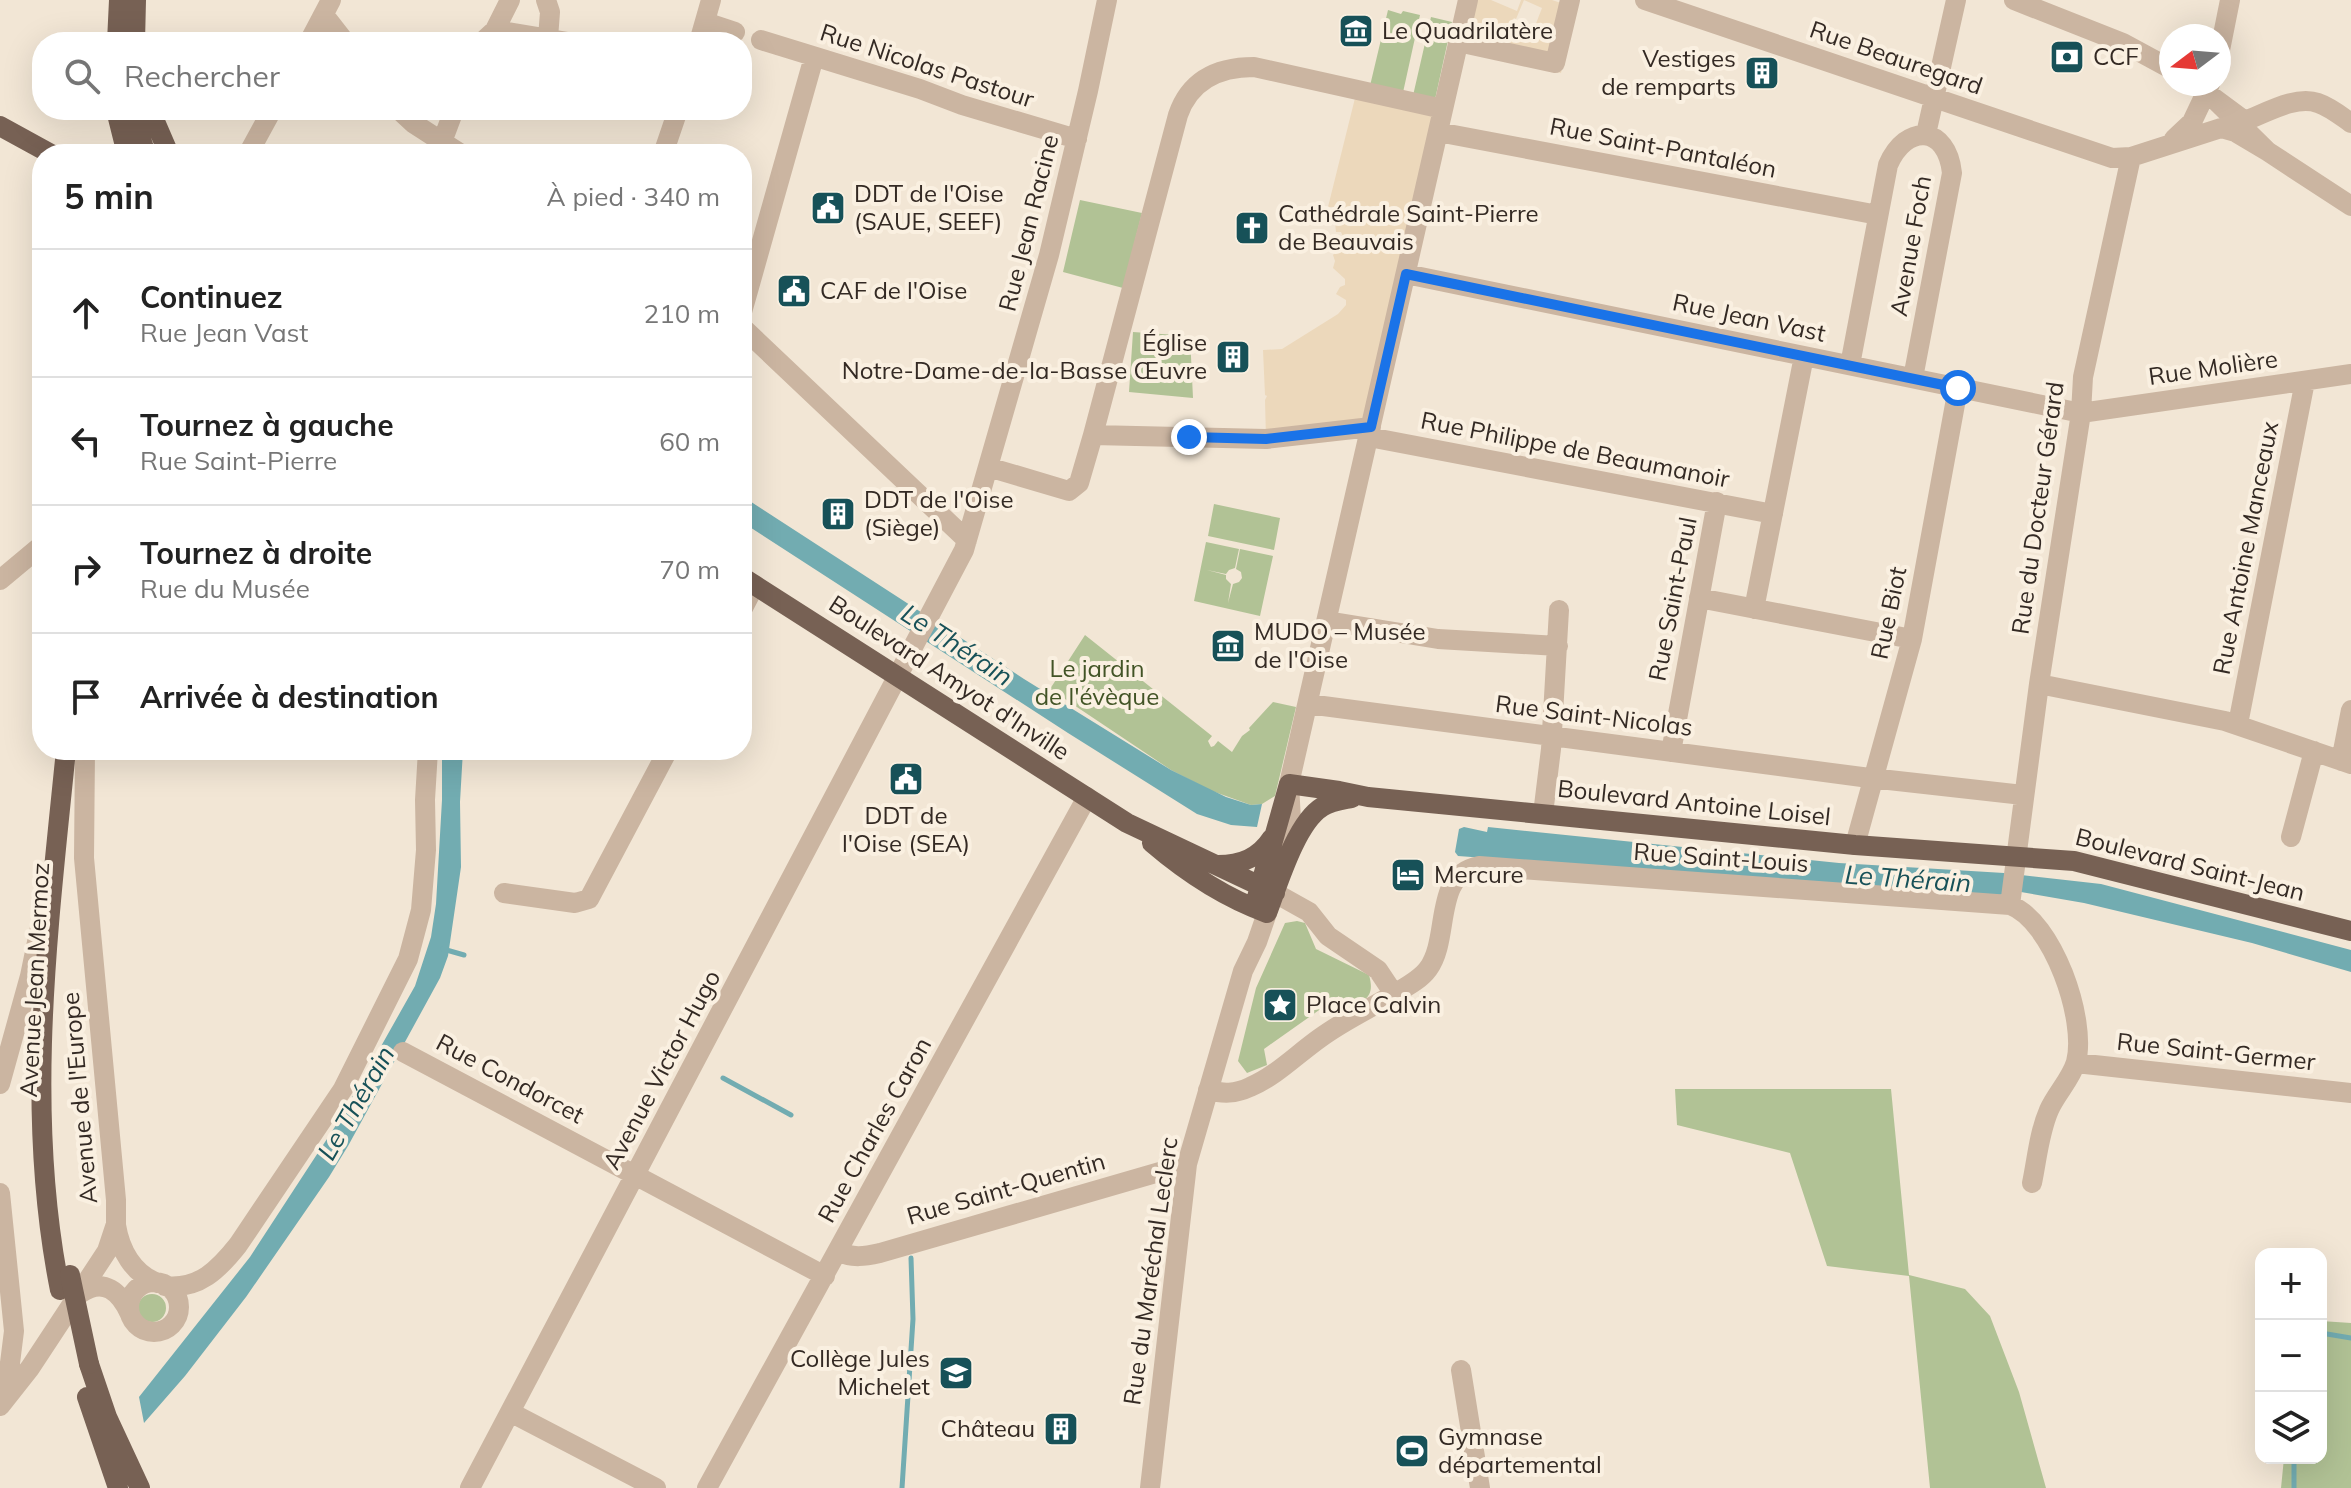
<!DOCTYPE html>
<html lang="fr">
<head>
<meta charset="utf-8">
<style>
	:root { --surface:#fff; --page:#f6f6f6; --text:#222; --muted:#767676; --line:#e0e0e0 }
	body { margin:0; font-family:Mulish,sans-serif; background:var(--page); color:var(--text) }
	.controls { position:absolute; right:24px; bottom:24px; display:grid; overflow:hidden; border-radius:16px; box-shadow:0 8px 32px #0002 }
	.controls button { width:72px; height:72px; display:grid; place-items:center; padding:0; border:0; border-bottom:2px solid var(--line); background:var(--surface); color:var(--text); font:40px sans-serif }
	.compass { position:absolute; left:2159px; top:24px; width:72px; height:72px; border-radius:50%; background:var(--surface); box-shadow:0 8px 32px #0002; rotate:254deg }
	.stop { position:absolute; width:24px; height:24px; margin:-18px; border:6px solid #1a73e8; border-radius:50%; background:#fff }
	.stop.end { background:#1a73e8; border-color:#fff; box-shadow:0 2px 8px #0008 }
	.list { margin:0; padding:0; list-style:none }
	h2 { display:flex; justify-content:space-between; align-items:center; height:104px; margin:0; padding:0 32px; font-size:34px }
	h2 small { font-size:26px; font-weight:400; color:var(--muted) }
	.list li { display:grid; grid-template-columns:52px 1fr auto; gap:24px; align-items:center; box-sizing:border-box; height:128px; padding:0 32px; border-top:2px solid var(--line) }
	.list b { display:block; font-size:30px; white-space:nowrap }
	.list p { margin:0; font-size:26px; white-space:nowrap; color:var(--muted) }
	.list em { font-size:26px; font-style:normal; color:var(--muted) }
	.icon { flex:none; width:44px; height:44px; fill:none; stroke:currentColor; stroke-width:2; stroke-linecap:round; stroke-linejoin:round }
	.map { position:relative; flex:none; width:2351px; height:1488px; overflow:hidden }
	.search { position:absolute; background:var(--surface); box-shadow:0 8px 32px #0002; left:32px; top:32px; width:720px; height:88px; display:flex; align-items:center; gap:20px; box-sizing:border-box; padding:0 28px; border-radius:32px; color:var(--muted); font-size:30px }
	.panel { position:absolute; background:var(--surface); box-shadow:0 8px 32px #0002; left:32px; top:144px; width:720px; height:616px; border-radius:32px }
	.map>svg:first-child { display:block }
	.green { fill:#b1c295 }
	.plaza { fill:#ecd8bb; fill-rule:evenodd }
	.water { fill:#72acb1 }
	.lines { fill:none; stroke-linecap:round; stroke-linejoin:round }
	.stream { stroke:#72acb1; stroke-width:5 }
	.minor { stroke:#cbb5a1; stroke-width:20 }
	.major { stroke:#776154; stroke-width:20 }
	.major-bridge { stroke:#776154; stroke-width:20 }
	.route { stroke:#1a73e8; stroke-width:10 }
	.labels { text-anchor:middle; stroke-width:8; stroke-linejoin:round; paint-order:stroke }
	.poi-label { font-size:24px; fill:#342a24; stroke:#faf0e1; text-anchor:start }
	.street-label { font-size:24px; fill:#342a24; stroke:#faf0e1 }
	.park-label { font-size:24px; fill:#425426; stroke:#faf0e1 }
	.water-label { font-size:26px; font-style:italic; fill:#175158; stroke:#faf0e1 }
</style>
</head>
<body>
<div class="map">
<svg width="2351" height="1488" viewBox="0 0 2351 1488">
	<rect width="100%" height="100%" fill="#f2e6d5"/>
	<!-- green -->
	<path class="green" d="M 1388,10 L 1401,14 L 1403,11 L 1420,15 L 1402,97 L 1369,90 Z
		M 1431,17 L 1452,22 L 1434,104 L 1412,100 Z
		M 1080,200 L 1142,213 L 1123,288 L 1063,272 Z
		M 1133,332 L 1190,336 L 1193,398 L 1129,392 Z
		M 1214,504 L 1280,518 L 1274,550 L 1208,536 Z
		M 1206,542 L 1239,549 L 1235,568 L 1229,570 L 1226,574 L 1207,570 L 1226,575 L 1226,579 L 1231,584 L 1228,603 L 1233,584 L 1239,582 L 1242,578 L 1241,572 L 1236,569 L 1240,549 L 1273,556 L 1260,616 L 1194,601 Z
		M 1085,635 L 1212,736 L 1208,741 L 1211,747 L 1214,746 L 1218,741 L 1232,752 L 1242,736 L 1250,730 L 1249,728 L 1273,702 L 1296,707 L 1275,796 L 1262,804 L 1251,805 L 1212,791 L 1171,770 L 1050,689 Z
		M 1297,921 L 1305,923 L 1316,949 L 1369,975 C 1376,999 1363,1001 1344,1011 L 1339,996 L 1264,1049 L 1267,1065 L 1247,1073 L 1238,1061 L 1256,988 L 1285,923 Z
		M 1675,1089 L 1891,1089 L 1909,1275 L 1965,1289 L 1990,1316 L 2019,1392 L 2046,1488 L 1930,1488 L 1909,1276 L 1827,1266 L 1790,1153 L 1677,1125 Z
		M138 1308a14 14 0 1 1 28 0a14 14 0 1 1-28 0Z
		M 2321,1321 L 2351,1323 L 2351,1488 L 2281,1488 L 2284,1458 L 2321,1458 Z"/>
	<!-- plaza -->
	<path class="plaza" d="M 1472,0 L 1491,0 L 1517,11 L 1521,0 L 1552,0 L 1564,4 L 1578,0 L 1561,73 L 1461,50 ZM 1524,0 L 1542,8 L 1535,26 L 1538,25 L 1541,29 L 1537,32 L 1534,28 L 1513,20 L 1514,18 L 1516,19 Z
		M 1357,90 L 1436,108 L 1364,428 L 1266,439 L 1265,400 L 1267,396 L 1265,395 L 1263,350 L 1282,349 L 1338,314 L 1346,305 L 1346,300 L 1336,294 L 1340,287 L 1345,285 L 1345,279 L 1333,268 L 1335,261 L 1333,255 L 1345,241 L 1341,232 L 1336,232 L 1335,222 L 1342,222 L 1342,216 L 1335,214 L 1334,207 L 1328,207 Z"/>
	<!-- water -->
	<path class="water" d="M 742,496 L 1024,679 L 1171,770 L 1226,797 L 1251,805 L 1262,804 L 1257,827 L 1231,825 L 1197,814 L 1068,733 L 742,522 Z
		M 442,750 L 463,750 L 460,802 L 461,867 L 448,956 L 440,978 L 348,1146 L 329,1177 L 246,1297 L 185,1376 L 144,1423 L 139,1397 L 250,1257 L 340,1119 L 415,986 L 431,937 L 436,904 L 442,800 Z
		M 1464,827 L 1487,832 L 1488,827 L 1839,863 L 2004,873 L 2101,884 L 2351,950 L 2351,972 L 2252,943 L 2084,903 L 2021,892 L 1999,895 L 1458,856 L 1455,852 L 1459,829 Z"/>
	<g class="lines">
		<!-- stream -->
		<path class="stream" d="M 443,949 L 464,955
			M 723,1078 L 791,1115
			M 2321,1333 L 2351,1338
			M 902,1488 L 913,1319 L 911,1258
			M 2294,1488 L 2294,1458"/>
		<!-- minor -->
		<path class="minor" d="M 546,0 L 550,12 L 548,38
			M 1645,0 L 2112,158 L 2131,157 L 2221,128 L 2235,132 L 2267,151
			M 2014,0 L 2123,43 L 2171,69
			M 324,15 L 345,42
			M 705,22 L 735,32
			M 495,30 L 568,42
			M 761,40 L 920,89 L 962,105 L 1077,139
			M 309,42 L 331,0
			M 482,42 L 495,30 L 510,0
			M 699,42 L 711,0
			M 1458,42 L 1555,63 L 1570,0
			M 2219,55 L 2230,0
			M 2195,84 L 2245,121 C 2266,113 2296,95 2318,103 C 2330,107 2341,116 2351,123
			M 2207,92 L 2267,151 L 2351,206
			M 399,110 L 413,123 L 461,154
			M 1438,132 L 1878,215
			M 1926,134 L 1956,0
			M 2174,139 L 2192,122 L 2210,84
			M 442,142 L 454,110
			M 248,154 L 272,110
			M 663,154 L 678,110
			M 1406,274 L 2081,413 L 2351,374
			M 742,312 L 814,57
			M 742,327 L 967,540
			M 1850,365 L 1888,165 C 1906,123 1947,125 1952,173 L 1913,378
			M 1093,435 L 1178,115 C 1190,80 1218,67 1254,67 L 1443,109
			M 1369,437 L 1773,514
			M 988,467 L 1069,491 L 1079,483 L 1093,435 L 1266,439 L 1371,427
			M 0,580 L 42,545
			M 1699,598 L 1912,639
			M 1754,609 L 1804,356
			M 742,610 L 755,585
			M 1327,621 L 1438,639 L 1558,646
			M 2039,684 L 2225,721 L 2351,764
			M 1308,704 L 1862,777 L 2023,795
			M 2238,724 L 2305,381
			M 1671,752 L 1717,502
			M 2341,761 L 2351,710
			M 1543,814 L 1551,749 L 1559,610
			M 2291,837 L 2314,751
			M 1855,845 L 1912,639 L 1958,388
			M 1288,853 L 1291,820 L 1289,784 L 1468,0
			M 504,893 L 575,903 L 589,899 L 668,750
			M 1275,893 L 1309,912 L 1328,936 L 1378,970 L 1394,994
			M 2010,905 L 2039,684 L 2081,413 L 2083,377 L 2131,157
			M 403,1052 L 825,1276
			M 2076,1063 L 2351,1093
			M 0,1084 L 30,976 L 43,913
			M 1208,1090 C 1223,1094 1235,1094 1250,1087 C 1276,1076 1296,1055 1320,1038 C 1343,1021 1369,1009 1394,994 C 1406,987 1420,980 1428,969 C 1451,938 1432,875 1479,866 L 2010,905 C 2053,921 2087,1020 2076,1062 C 2071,1079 2056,1094 2049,1110 C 2039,1133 2037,1159 2032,1183
			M 0,1193 L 14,1331 L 10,1363 L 0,1395
			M 116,1225 C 120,1250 133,1274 158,1283
			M 838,1251 C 852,1259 866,1256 880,1253 L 1187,1164
			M129 1307a25 25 0 1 1 50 0a25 25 0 1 1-50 0Z
			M 165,1286 C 199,1290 219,1269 238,1245 L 343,1089 L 408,959 L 421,910 L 426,850 L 425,800 L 428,750
			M 81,1293 C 104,1277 120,1292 130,1314
			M 1461,1370 L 1480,1488
			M 0,1406 L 30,1368 L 107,1251 L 116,1224 L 116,1200 L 84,858 L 85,750
			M 510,1412 L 656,1488
			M 470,1488 L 964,550 L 1049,255 L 1088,91 L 1107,0
			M 707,1488 L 1087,797
			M 1150,1488 L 1187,1164 L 1243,971 L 1257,942 L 1267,913"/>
		<!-- major -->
		<path class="major" d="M 117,42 L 119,0
			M 135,42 L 136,0
			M 116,110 L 127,154
			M 131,110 L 146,154
			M 150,110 L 169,154
			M 0,126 L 51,154
			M 742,577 L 1127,823 L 1275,893
			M 1152,843 C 1187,873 1223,897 1267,913 C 1278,884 1296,823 1322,807 C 1331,801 1342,800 1352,798
			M 1218,865 C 1241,865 1259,858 1272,838
			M 1254,908 L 1289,784 L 1339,791 L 1368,797 L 1855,845 L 2074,861 L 2351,931
			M 60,1290 C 24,1111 48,930 66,750
			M 89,1364 L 107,1417 L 140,1488
			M 87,1397 L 118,1488"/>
		<!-- major-bridge -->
		<path class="major-bridge" d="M 70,1275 L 89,1364"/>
	</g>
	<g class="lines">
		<!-- route -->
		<path class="route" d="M 1189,437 L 1266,439 L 1371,427 L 1406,274 L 1958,388"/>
	</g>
	<!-- icons -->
	<defs>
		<g id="museum-square" transform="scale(1.8)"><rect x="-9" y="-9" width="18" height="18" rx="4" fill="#175158" stroke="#faf0e1"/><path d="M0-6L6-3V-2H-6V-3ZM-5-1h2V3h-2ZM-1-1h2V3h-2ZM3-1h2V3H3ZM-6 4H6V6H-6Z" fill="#fff"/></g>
		<g id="bank-square" transform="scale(1.8)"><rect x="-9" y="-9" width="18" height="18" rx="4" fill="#175158" stroke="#faf0e1"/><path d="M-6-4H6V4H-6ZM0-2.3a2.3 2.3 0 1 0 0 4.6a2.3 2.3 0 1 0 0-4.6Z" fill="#fff"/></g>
		<g id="building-square" transform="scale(1.8)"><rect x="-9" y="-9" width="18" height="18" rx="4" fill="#175158" stroke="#faf0e1"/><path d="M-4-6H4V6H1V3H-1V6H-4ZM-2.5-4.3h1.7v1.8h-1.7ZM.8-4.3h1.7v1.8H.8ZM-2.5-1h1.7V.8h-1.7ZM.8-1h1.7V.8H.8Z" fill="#fff"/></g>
		<g id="civic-square" transform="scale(1.8)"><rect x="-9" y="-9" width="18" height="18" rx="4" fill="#175158" stroke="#faf0e1"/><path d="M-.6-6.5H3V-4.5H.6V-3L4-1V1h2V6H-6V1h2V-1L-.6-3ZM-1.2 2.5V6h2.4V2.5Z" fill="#fff"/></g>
		<g id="church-square" transform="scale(1.8)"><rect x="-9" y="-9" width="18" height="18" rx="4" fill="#175158" stroke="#faf0e1"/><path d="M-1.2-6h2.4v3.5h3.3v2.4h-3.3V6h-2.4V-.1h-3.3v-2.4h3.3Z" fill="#fff"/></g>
		<g id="hotel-square" transform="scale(1.8)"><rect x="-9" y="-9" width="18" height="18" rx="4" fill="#175158" stroke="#faf0e1"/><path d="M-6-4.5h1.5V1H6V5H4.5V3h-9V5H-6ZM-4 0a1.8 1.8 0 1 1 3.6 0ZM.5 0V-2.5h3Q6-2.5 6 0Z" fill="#fff"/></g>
		<g id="sight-square" transform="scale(1.8)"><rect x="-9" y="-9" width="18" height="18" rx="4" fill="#175158" stroke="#faf0e1"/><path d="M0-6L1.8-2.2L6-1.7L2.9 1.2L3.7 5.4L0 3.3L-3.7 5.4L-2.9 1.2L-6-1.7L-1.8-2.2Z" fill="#fff"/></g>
		<g id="school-square" transform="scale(1.8)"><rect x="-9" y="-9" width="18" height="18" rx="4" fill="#175158" stroke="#faf0e1"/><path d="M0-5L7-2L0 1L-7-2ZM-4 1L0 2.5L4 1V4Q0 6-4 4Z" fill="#fff"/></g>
		<g id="stadium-square" transform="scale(1.8)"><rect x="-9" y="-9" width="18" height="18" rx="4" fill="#175158" stroke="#faf0e1"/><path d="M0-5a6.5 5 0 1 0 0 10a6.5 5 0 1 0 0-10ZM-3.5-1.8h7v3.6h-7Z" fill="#fff"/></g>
	</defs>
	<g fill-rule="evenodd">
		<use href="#museum-square" x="1356" y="31"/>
		<use href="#bank-square" x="2067" y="57"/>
		<use href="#building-square" x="1762" y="73"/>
		<use href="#civic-square" x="828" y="208"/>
		<use href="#church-square" x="1252" y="228"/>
		<use href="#civic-square" x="794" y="291"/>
		<use href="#building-square" x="1233" y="357"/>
		<use href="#building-square" x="838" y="514"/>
		<use href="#museum-square" x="1228" y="646"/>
		<use href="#civic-square" x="906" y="779"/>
		<use href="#hotel-square" x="1408" y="875"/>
		<use href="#sight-square" x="1280" y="1005"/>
		<use href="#school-square" x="956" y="1373"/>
		<use href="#building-square" x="1061" y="1429"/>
		<use href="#stadium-square" x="1412" y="1451"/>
	</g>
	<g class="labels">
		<!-- poi labels -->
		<g class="poi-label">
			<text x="1382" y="39">Le Quadrilatère</text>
			<text x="2093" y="65">CCF</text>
			<text x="1736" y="67" text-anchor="end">Vestiges<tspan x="1736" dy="28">de remparts</tspan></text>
			<text x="854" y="202">DDT de l'Oise<tspan x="854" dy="28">(SAUE, SEEF)</tspan></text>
			<text x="1278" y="222">Cathédrale Saint-Pierre<tspan x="1278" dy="28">de Beauvais</tspan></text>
			<text x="820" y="299">CAF de l'Oise</text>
			<text x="1207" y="351" text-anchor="end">Église<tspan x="1207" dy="28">Notre-Dame-de-la-Basse Œuvre</tspan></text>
			<text x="864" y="508">DDT de l'Oise<tspan x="864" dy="28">(Siège)</tspan></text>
			<text x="1254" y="640">MUDO – Musée<tspan x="1254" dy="28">de l'Oise</tspan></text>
			<text x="906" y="824" text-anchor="middle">DDT de<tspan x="906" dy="28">l'Oise (SEA)</tspan></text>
			<text x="1434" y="883">Mercure</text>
			<text x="1306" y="1013">Place Calvin</text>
			<text x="930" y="1367" text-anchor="end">Collège Jules<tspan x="930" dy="28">Michelet</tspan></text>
			<text x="1035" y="1437" text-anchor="end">Château</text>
			<text x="1438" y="1445">Gymnase<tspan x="1438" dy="28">départemental</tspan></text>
		</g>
		<!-- street labels -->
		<g class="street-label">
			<text transform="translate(1896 58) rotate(19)" y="8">Rue Beauregard</text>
			<text transform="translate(927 66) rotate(18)" y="8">Rue Nicolas Pastour</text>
			<text transform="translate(1663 148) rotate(11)" y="8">Rue Saint-Pantaléon</text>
			<text transform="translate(1029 223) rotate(-76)" y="8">Rue Jean Racine</text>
			<text transform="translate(1911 246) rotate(-80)" y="8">Avenue Foch</text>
			<text transform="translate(1749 318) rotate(12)" y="8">Rue Jean Vast</text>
			<text transform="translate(2213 368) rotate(-8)" y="8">Rue Molière</text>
			<text transform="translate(1575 450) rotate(11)" y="8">Rue Philippe de Beaumanoir</text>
			<text transform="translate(2038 508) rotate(-82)" y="8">Rue du Docteur Gérard</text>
			<text transform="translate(2246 548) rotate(-79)" y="8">Rue Antoine Manceaux</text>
			<text transform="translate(1673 599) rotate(-79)" y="8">Rue Saint-Paul</text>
			<text transform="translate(1889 613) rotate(-78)" y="8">Rue Biot</text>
			<text transform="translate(949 678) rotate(33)" y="8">Boulevard Amyot d'Inville</text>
			<text transform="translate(1594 716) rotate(7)" y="8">Rue Saint-Nicolas</text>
			<text transform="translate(1694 803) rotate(6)" y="8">Boulevard Antoine Loisel</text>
			<text transform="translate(1721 858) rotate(4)" y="8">Rue Saint-Louis</text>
			<text transform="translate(2190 865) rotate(14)" y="8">Boulevard Saint-Jean</text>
			<text transform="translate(35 980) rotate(-87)" y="8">Avenue Jean Mermoz</text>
			<text transform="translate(2216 1052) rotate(6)" y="8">Rue Saint-Germer</text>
			<text transform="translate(662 1070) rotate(-62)" y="8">Avenue Victor Hugo</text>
			<text transform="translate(510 1079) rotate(28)" y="8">Rue Condorcet</text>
			<text transform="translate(80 1098) rotate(-95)" y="8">Avenue de l'Europe</text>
			<text transform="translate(875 1130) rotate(-61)" y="8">Rue Charles Caron</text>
			<text transform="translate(1006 1189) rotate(-16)" y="8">Rue Saint-Quentin</text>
			<text transform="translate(1151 1271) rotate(-82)" y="8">Rue du Maréchal Leclerc</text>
		</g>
		<!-- park labels -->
		<g class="park-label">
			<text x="1097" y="677">Le jardin<tspan x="1097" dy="28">de l'évèque</tspan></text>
		</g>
		<!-- water labels -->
		<g class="water-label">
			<text transform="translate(957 645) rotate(33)" y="9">Le Thérain</text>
			<text transform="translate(1908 879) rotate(4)" y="9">Le Thérain</text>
			<text transform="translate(356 1103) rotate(-60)" y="9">Le Thérain</text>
		</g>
	</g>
</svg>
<div class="controls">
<button>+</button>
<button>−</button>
<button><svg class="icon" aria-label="layers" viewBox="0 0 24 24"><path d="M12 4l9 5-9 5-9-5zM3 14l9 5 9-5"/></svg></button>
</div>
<svg class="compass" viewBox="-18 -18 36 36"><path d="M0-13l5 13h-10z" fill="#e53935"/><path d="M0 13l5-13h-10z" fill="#767676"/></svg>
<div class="stop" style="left:1958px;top:388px"></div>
<div class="stop end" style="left:1189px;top:437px"></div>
<div class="search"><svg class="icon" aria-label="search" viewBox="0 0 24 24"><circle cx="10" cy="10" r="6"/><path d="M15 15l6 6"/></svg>Rechercher</div>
<section class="panel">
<h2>5 min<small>À pied · 340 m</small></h2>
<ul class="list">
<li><svg class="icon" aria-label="ahead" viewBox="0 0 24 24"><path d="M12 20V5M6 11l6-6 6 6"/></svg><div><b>Continuez</b><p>Rue Jean Vast</p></div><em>210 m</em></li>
<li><svg class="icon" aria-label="left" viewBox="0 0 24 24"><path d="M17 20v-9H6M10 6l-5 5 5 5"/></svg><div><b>Tournez à gauche</b><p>Rue Saint-Pierre</p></div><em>60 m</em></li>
<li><svg class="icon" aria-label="right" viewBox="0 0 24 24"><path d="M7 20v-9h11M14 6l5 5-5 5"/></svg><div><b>Tournez à droite</b><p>Rue du Musée</p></div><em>70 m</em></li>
<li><svg class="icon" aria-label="arrive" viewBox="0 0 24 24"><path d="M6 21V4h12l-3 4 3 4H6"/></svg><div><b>Arrivée à destination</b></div></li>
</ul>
</section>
</div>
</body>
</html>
